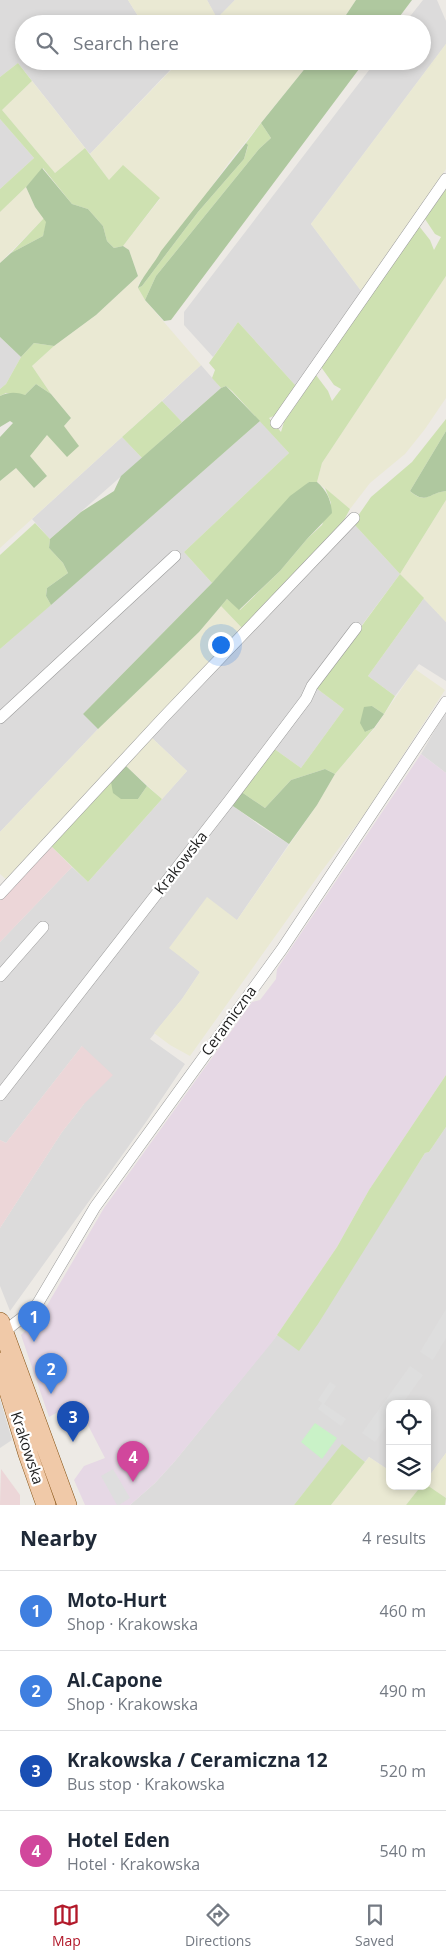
<!DOCTYPE html>
<html lang="en">
<head>
<meta charset="utf-8">
<style>
	:root { --surface:#fff; --page:#f6f6f7; --text:#1f2937; --muted:#747a83; --line:#e0e1e3; --accent:#b2192a }
	body { margin:0; font-family:"Open Sans",sans-serif; background:var(--page); color:var(--text) }
	.controls { position:absolute; right:15px; bottom:15px; display:grid; overflow:hidden; border-radius:10px; box-shadow:0 2px 8px #0003 }
	.controls button { width:45px; height:45px; display:grid; place-items:center; padding:0; border:0; border-bottom:1px solid var(--line); background:var(--surface); color:var(--text); font:25px sans-serif }
	.you { position:absolute; left:220px; top:644px; width:18px; height:18px; margin:-12px; border:4px solid #fff; border-radius:50%; background:#1a73e8; box-shadow:0 0 0 8px #1a73e833 }
	.badge { display:grid; place-items:center; width:32px; height:32px; border-radius:50%; background:var(--accent); color:#fff; font-size:16px; font-weight:700 }
	.pin { position:absolute; translate:-50% -41px; filter:drop-shadow(0 1px 2px #0008) }
	.pin::after { content:''; position:absolute; top:26px; width:18px; height:15px; background:inherit; clip-path:polygon(0 0,100% 0,50% 100%) }
	.list { margin:0; padding:0; list-style:none }
	h2 { display:flex; justify-content:space-between; align-items:center; height:65px; margin:0; padding:0 20px; font-size:21px }
	h2 small { font-size:16px; font-weight:400; color:var(--muted) }
	.list li { display:grid; grid-template-columns:32px 1fr auto; gap:15px; align-items:center; box-sizing:border-box; height:80px; padding:0 20px; border-top:1px solid var(--line) }
	.list b { display:block; font-size:19px; white-space:nowrap }
	.list p { margin:0; font-size:16px; white-space:nowrap; color:var(--muted) }
	.list em { font-size:16px; font-style:normal; color:var(--muted) }
	.icon { flex:none; width:28px; height:28px; fill:none; stroke:currentColor; stroke-width:2; stroke-linecap:round; stroke-linejoin:round }
	.map { position:relative; flex:none; width:446px; height:1505px; overflow:hidden }
	.search { position:absolute; background:var(--surface); box-shadow:0 2px 8px #0003; left:15px; right:15px; top:15px; height:55px; display:flex; align-items:center; gap:12px; box-sizing:border-box; padding:0 18px; border-radius:28px; color:var(--muted); font-size:19px }
	.sheet { height:385px; background:var(--surface) }
	nav { display:flex; justify-content:space-around; align-items:center; box-sizing:border-box; height:70px; border-top:1px solid var(--line); background:var(--surface); font-size:14px; color:var(--muted) }
	nav a { display:grid; justify-items:center; gap:2px }
	nav .on { color:var(--accent) }
	.map>svg:first-child { display:block }
	.residential { fill:#dcdbdb }
	.commercial { fill:#ecd6d8 }
	.industrial { fill:#e6d8e5 }
	.farmland { fill:#eae9d3 }
	.grass { fill:#cee1b1 }
	.forest { fill:#afc89f }
	.park { fill:#c9f2c7 }
	.parking { fill:#dedede }
	.lines { fill:none; stroke-linecap:round; stroke-linejoin:round }
	.street-casing { stroke:#9b9b9b; stroke-width:12 }
	.primary-casing { stroke:#855213; stroke-width:20 }
	.street { stroke:#fff; stroke-width:11 }
	.primary { stroke:#f0c9a8; stroke-width:19 }
	.labels { text-anchor:middle; stroke-width:4.5; stroke-linejoin:round; paint-order:stroke }
	.street-label { font-size:15px; fill:#1e1e1e; stroke:#fff }
</style>
</head>
<body>
<div class="map">
<svg width="446" height="1505" viewBox="0 0 446 1505">
	<rect width="100%" height="100%" fill="#edeae5"/>
	<!-- residential -->
	<path class="residential" d="M 0,0 L 128,0 L 143,24 L 24,24 L 24,61 L 168,61 L 172,68 L 90,154 L 18,63 L 0,77 Z
		M 207,0 L 235,0 L 217,19 Z
		M 423,0 L 437,0 L 446,21 L 446,44 L 311,224 L 362,292 L 296,386 L 238,322 L 213,357 L 184,325 L 184,312 L 376,61 L 422,61 L 422,24 L 404,24 Z
		M 0,119 L 34,158 L 0,189 Z
		M 0,337 L 21,357 L 6,384 L 0,389 Z
		M 201,365 L 221,388 L 182,422 L 162,401 Z
		M 260,421 L 289,453 L 184,552 L 212,583 L 83,714 L 98,729 L 0,832 L 0,649 Z
		M 122,437 L 142,458 L 50,539 L 32,519 Z
		M 353,523 L 400,574 L 359,629 L 306,691 L 225,800 L 259,825 L 289,844 L 237,920 L 170,948 L 200,972 L 182,999 L 150,1039 L 185,1064 L 146,1122 L 10,1311 L 0,1286 L 0,1228 L 62,1132 L 84,1104 L 82,1046 L 6,1143 L 0,1140 L 0,942 L 72,867 L 88,882 L 187,771 L 152,738 Z
		M 424,598 L 446,622 L 446,681 L 419,664 L 395,696 L 368,676 Z
		M 316,688 L 344,709 L 301,768 L 273,748 Z
		M 446,711 L 446,773 L 421,754 Z
		M 446,1127 L 446,1453 L 427,1479 L 427,1404 L 390,1404 L 390,1471 L 369,1457 L 365,1462 L 342,1445 L 294,1505 L 130,1505 L 155,1483 L 175,1461 L 277,1335 L 299,1350 L 425,1153 L 429,1152 Z
		M 0,1399 L 12,1440 L 0,1448 Z"/>
	<!-- commercial -->
	<path class="commercial" d="M 51,846 L 72,867 L 0,942 L 0,900 Z
		M 82,1046 L 113,1075 L 84,1104 L 62,1132 L 0,1228 L 0,1140 L 6,1143 Z
		M 1,1469 L 20,1495 L 20,1505 L 0,1505 Z"/>
	<!-- industrial -->
	<path class="industrial" d="M 421,754 L 446,773 L 446,1075 L 369,1190 L 337,1247 L 273,1341 L 175,1461 L 155,1483 L 130,1505 L 85,1505 L 74,1480 L 84,1466 L 105,1458 L 76,1402 L 49,1417 L 21,1335 L 42,1314 L 104,1208 L 252,1002 L 260,1000 L 276,979 L 277,969 Z"/>
	<!-- farmland -->
	<path class="farmland" d="M 128,0 L 207,0 L 217,18 L 235,0 L 356,0 L 340,24 L 143,24 Z
		M 446,44 L 446,169 L 362,292 L 311,224 Z
		M 168,61 L 311,61 L 230,161 L 194,211 L 161,251 L 153,266 L 139,283 L 138,288 L 145,300 L 201,365 L 0,548 L 0,481 L 16,468 L 34,488 L 47,476 L 29,456 L 47,435 L 64,426 L 71,418 L 51,394 L 32,366 L 54,346 L 96,315 L 138,276 L 129,250 L 123,246 L 160,199 L 109,180 L 90,154 L 172,69 Z
		M 32,81 L 85,148 L 55,173 L 2,110 Z
		M 26,187 L 35,207 L 44,218 L 0,263 L 0,212 Z
		M 446,276 L 446,398 L 425,429 L 405,454 L 370,483 L 350,509 L 317,482 L 322,463 Z
		M 446,500 L 446,622 L 400,574 Z
		M 221,606 L 243,629 L 8,881 L 0,874 L 0,832 L 98,729 L 199,632 Z
		M 415,669 L 445,690 L 367,811 L 321,872 L 190,1056 L 170,1045 L 154,1033 L 182,999 L 200,972 L 169,948 L 207,897 L 237,920 L 317,805 L 335,774 L 374,729 Z
		M 152,738 L 187,771 L 162,799 L 126,766 Z
		M 446,1453 L 446,1498 L 427,1485 L 427,1479 Z
		M 369,1457 L 390,1471 L 390,1486 L 421,1486 L 406,1505 L 331,1505 Z"/>
	<!-- grass -->
	<path class="grass" d="M 18,63 L 32,81 L 2,110 L 55,173 L 85,148 L 109,180 L 123,165 L 160,198 L 123,246 L 114,248 L 107,241 L 103,226 L 88,209 L 72,204 L 43,168 L 26,187 L 0,212 L 0,189 L 34,158 L 0,119 L 0,77 Z
		M 261,123 L 271,138 L 259,149 L 156,276 L 145,300 L 138,288 L 142,286 L 198,212 L 244,159 L 248,146 L 246,143 Z
		M 446,189 L 446,276 L 322,463 L 317,482 L 309,482 L 212,583 L 184,552 L 289,453 L 232,391 L 226,386 L 221,388 L 212,378 L 215,370 L 209,363 L 238,322 L 296,386 L 276,415 L 269,418 L 281,432 L 284,422 L 316,375 L 328,391 L 332,401 L 341,389 L 334,385 L 321,367 L 419,226 L 430,240 L 434,250 L 441,237 L 435,234 L 425,219 Z
		M 44,218 L 47,222 L 43,236 L 11,253 Z
		M 34,343 L 54,346 L 32,366 L 51,394 L 36,384 L 25,395 L 6,393 L 0,396 L 0,389 L 6,384 L 21,357 Z
		M 162,401 L 182,422 L 142,458 L 122,437 Z
		M 446,419 L 446,431 L 410,491 C 426,505 428,493 446,491 L 446,500 L 400,574 L 424,598 L 368,676 L 395,696 L 384,714 L 372,706 L 365,732 L 374,728 L 335,774 L 325,769 L 291,780 L 265,808 L 240,791 L 273,748 L 301,768 L 344,709 L 316,688 L 400,574 L 353,523 L 371,497 L 412,462 Z
		M 325,488 L 350,509 L 344,520 L 243,629 L 221,606 L 227,599 L 240,610 L 280,571 L 307,539 L 322,525 L 331,503 Z
		M 35,523 L 50,539 L 49,548 L 63,563 L 68,573 L 47,588 L 46,596 L 51,605 L 0,649 L 0,555 Z
		M 111,782 L 138,799 L 147,786 L 162,799 L 88,882 L 51,846 Z
		M 446,1075 L 446,1127 L 429,1152 L 425,1153 L 318,1324 L 299,1351 L 277,1335 L 337,1247 L 369,1190 Z
		M 342,1444 L 365,1462 L 331,1505 L 294,1505 Z
		M 427,1485 L 446,1498 L 445,1505 L 406,1505 L 421,1486 Z"/>
	<!-- forest -->
	<path class="forest" d="M 356,0 L 412,0 L 394,24 L 340,24 Z
		M 311,61 L 365,61 L 171,320 L 164,321 L 145,300 L 156,276 L 259,149 L 271,138 L 261,123 Z
		M 246,143 L 248,145 L 244,159 L 198,212 L 142,286 L 138,288 C 140,280 156,261 161,251 Z
		M 42,168 L 72,204 L 88,209 L 103,226 L 107,241 L 114,248 L 123,246 L 129,250 L 138,276 L 96,315 L 54,346 L 34,343 L 21,357 L 0,337 L 0,263 L 11,253 L 43,236 L 46,222 L 35,207 L 26,187 Z
		M 36,384 L 51,394 L 71,418 L 64,426 L 79,446 L 67,457 L 47,435 L 30,456 L 47,476 L 34,488 L 16,468 L 0,481 L 0,437 L 13,423 L 10,421 L 0,427 L 0,396 C 9,392 16,392 25,395 Z
		M 226,386 L 260,421 L 51,605 L 46,596 L 47,588 L 68,573 L 63,563 L 49,548 L 50,539 L 81,512 L 114,491 L 121,476 L 221,388 Z
		M 446,431 L 446,491 C 428,493 427,505 410,491 Z
		M 309,482 L 317,482 C 327,491 331,500 332,513 L 307,539 L 280,571 L 239,610 L 227,599 L 199,632 L 98,729 L 83,714 L 212,583 L 290,496 Z
		M 372,706 L 384,714 L 374,728 L 365,732 L 360,723 L 364,707 Z
		M 126,766 L 147,786 L 138,799 L 121,799 L 113,793 L 111,782 Z
		M 325,769 L 335,774 L 317,805 L 289,844 L 230,804 L 240,791 L 265,808 L 291,780 Z"/>
	<!-- park -->
	<path class="park" d="M 315,1423 L 337,1438 L 322,1459 L 301,1442 Z"/>
	<!-- parking -->
	<path class="parking" d="M 446,1309 L 446,1338 L 433,1360 L 420,1352 Z
		M 410,1366 L 423,1375 L 402,1404 L 390,1404 L 390,1421 L 375,1442 L 362,1433 Z
		M 330,1382 L 336,1386 L 324,1404 L 346,1419 L 341,1426 L 318,1409 L 322,1403 L 318,1400 Z
		M 113,1469 L 130,1498 L 119,1505 L 117,1505 L 101,1476 Z"/>
	<g class="lines">
		<!-- street casing -->
		<g class="street-casing">
			<path id="street" d="M 276,423 L 446,179
				M 0,718 L 175,556
				M 0,894 L 163,718 L 354,518
				M 0,976 L 43,927
				M 0,1095 L 229,801 L 306,699 L 312,686 L 356,628
				M 1,1337 C 10,1323 28,1317 38,1303 L 95,1207 L 282,949 L 446,702"/>
		</g>
		<!-- primary casing -->
		<g class="primary-casing">
			<path id="primary" d="M 0,1322 L 67,1505
				M 0,1362 L 28,1454 L 46,1505"/>
		</g>
		<!-- street -->
		<use href="#street" class="street"/>
		<!-- primary -->
		<use href="#primary" class="primary"/>
	</g>
	<g class="labels">
		<!-- street labels -->
		<g class="street-label">
			<text transform="translate(181 863) rotate(-52)" y="5">Krakowska</text>
			<text transform="translate(229 1021) rotate(-54)" y="5">Ceramiczna</text>
			<text transform="translate(27 1448) rotate(72)" y="5">Krakowska</text>
		</g>
	</g>
</svg>
<div class="controls">
<button><svg class="icon" aria-label="locate" viewBox="0 0 24 24"><circle cx="12" cy="12" r="6"/><path d="M12 2v4M12 18v4M2 12h4M18 12h4"/></svg></button>
<button><svg class="icon" aria-label="layers" viewBox="0 0 24 24"><path d="M12 4l9 5-9 5-9-5zM3 14l9 5 9-5"/></svg></button>
</div>
<div class="you"></div>
<div class="pin badge" style="left:34px;top:1342px;background:#3f7fe0">1</div>
<div class="pin badge" style="left:51px;top:1394px;background:#3f7fe0">2</div>
<div class="pin badge" style="left:73px;top:1442px;background:#1a4fb4">3</div>
<div class="pin badge" style="left:133px;top:1482px;background:#d1479c">4</div>
<div class="search"><svg class="icon" aria-label="search" viewBox="0 0 24 24"><circle cx="10" cy="10" r="6"/><path d="M15 15l6 6"/></svg>Search here</div>
</div>
<section class="sheet">
<h2>Nearby<small>4 results</small></h2>
<ul class="list">
<li><span class="badge" style="background:#3f7fe0">1</span><div><b>Moto-Hurt</b><p>Shop · Krakowska</p></div><em>460 m</em></li>
<li><span class="badge" style="background:#3f7fe0">2</span><div><b>Al.Capone</b><p>Shop · Krakowska</p></div><em>490 m</em></li>
<li><span class="badge" style="background:#1a4fb4">3</span><div><b>Krakowska / Ceramiczna 12</b><p>Bus stop · Krakowska</p></div><em>520 m</em></li>
<li><span class="badge" style="background:#d1479c">4</span><div><b>Hotel Eden</b><p>Hotel · Krakowska</p></div><em>540 m</em></li>
</ul>
</section>
<nav>
<a class="on"><svg class="icon" aria-label="map" viewBox="0 0 24 24"><path d="M3 6l6-2 6 2 6-2v14l-6 2-6-2-6 2zM9 4v14M15 6v14"/></svg>Map</a>
<a><svg class="icon" aria-label="directions" viewBox="0 0 24 24"><path d="M12 3l9 9-9 9-9-9zM9 14v-3h6M13 9l2 2-2 2"/></svg>Directions</a>
<a><svg class="icon" aria-label="saved" viewBox="0 0 24 24"><path d="M7 4h10v16l-5-4-5 4z"/></svg>Saved</a>
</nav>
</body>
</html>
